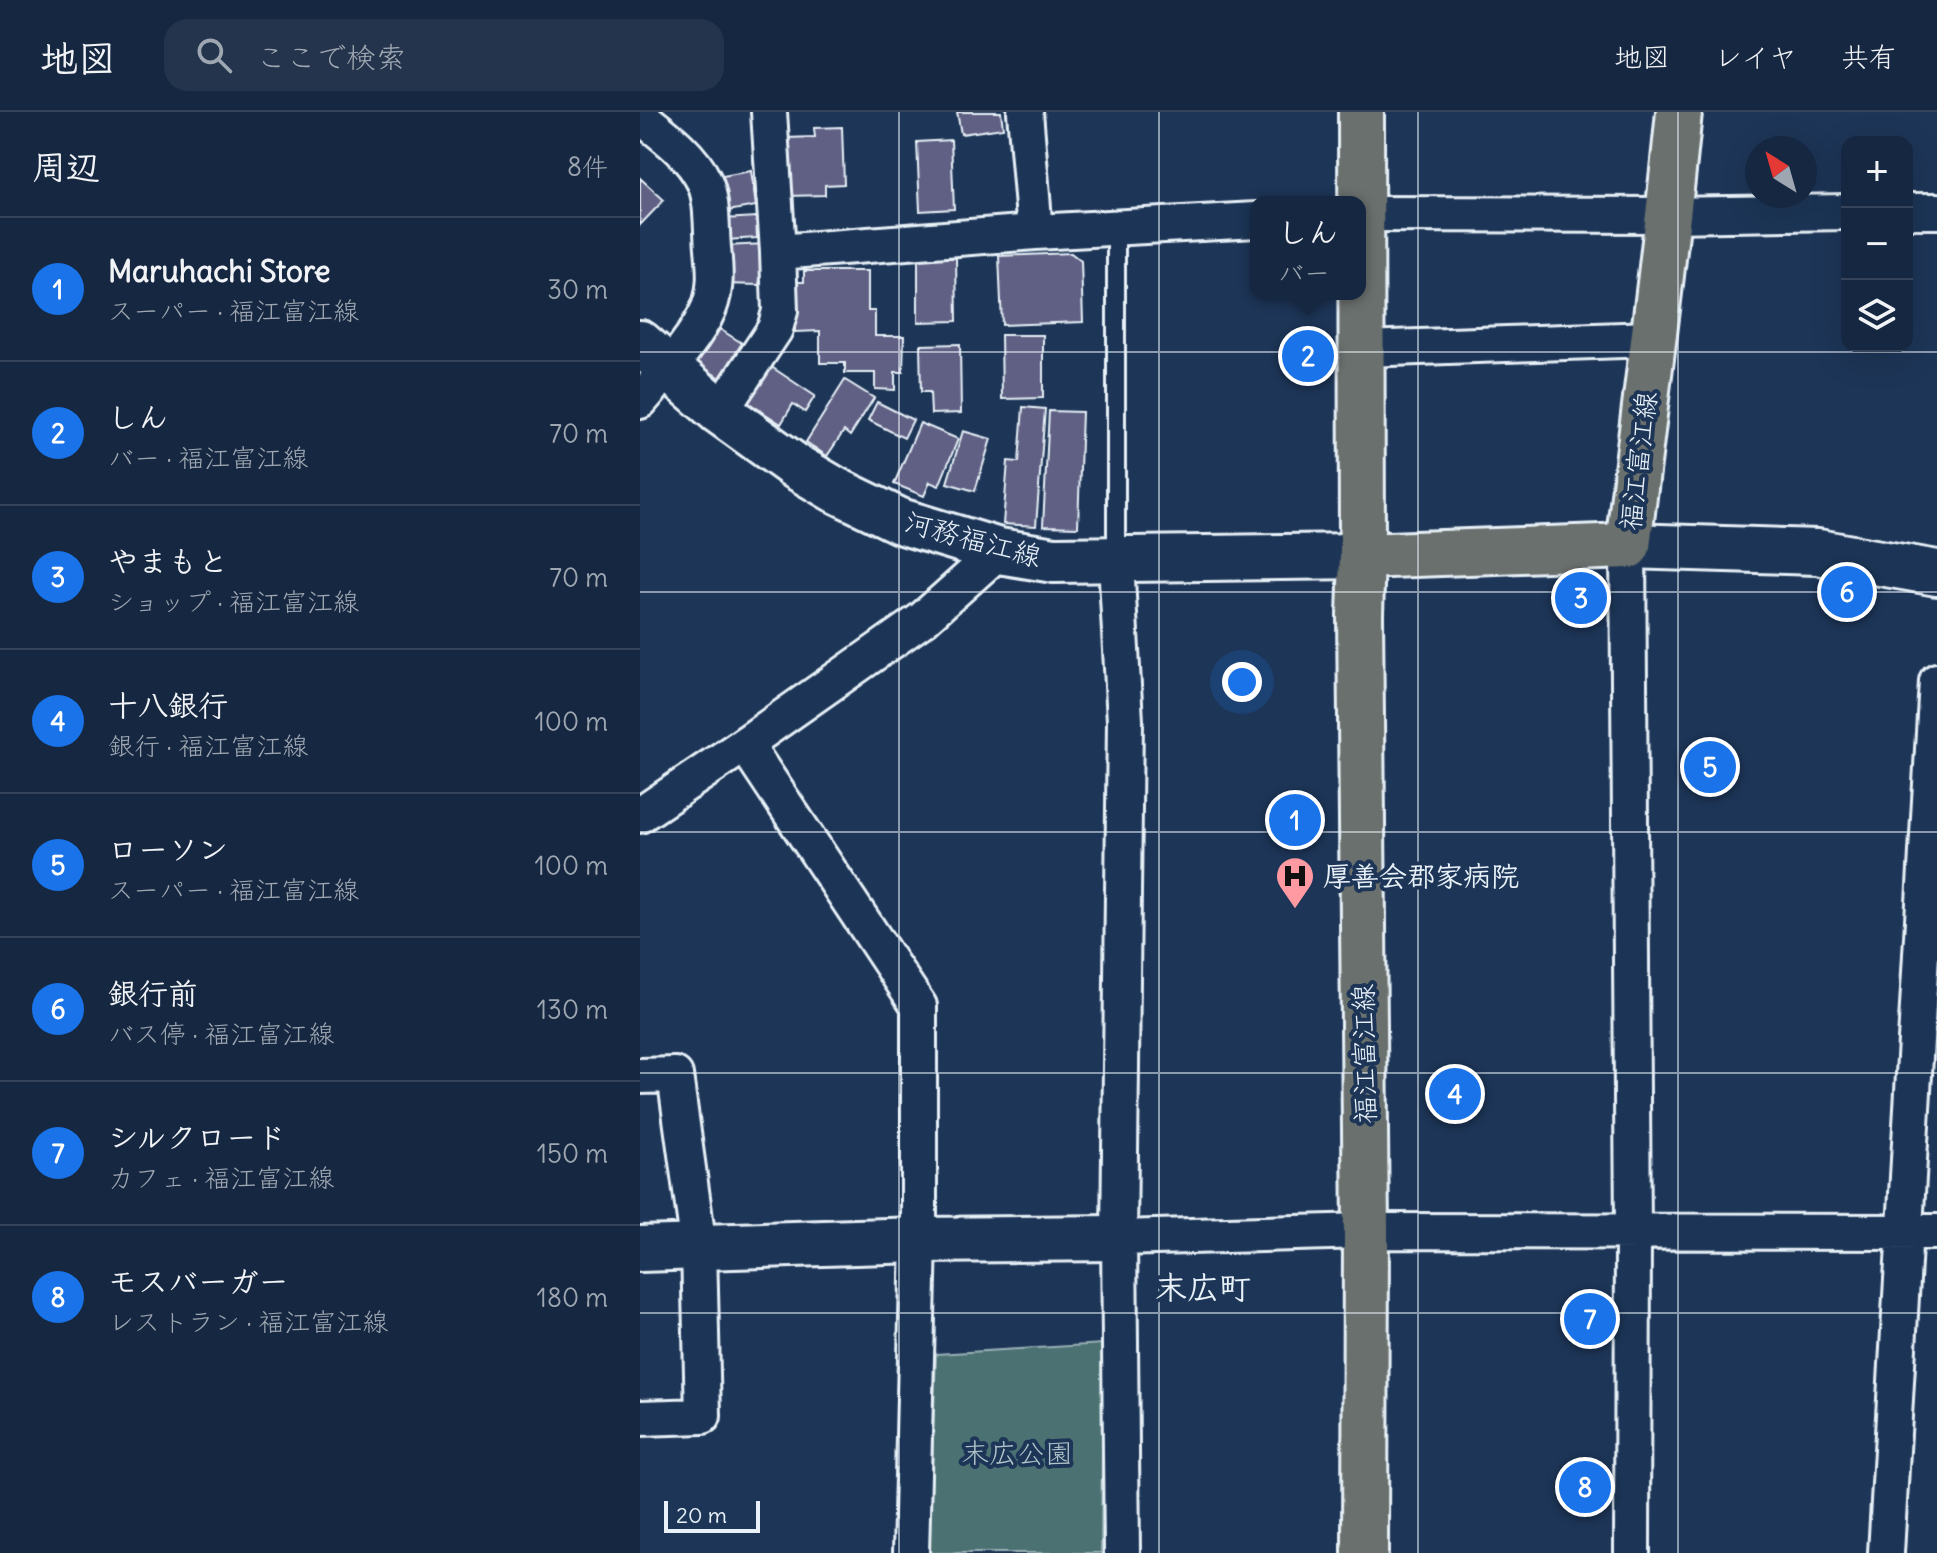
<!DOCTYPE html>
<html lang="ja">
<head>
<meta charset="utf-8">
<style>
	:root { --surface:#162841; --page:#23344c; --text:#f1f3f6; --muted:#9ea6b1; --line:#35445a; --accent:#1a73e8 }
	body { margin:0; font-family:Delius,"Klee One",sans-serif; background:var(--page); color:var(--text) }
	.controls { position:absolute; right:24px; top:24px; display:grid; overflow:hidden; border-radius:16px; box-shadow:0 8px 32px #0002 }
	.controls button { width:72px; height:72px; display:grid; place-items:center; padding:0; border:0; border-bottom:2px solid var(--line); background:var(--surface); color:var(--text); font:40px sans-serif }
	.compass { position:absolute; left:1105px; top:24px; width:72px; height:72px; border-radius:50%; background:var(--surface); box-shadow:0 8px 32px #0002; rotate:323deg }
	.scale { position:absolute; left:24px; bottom:20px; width:96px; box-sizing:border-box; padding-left:8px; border:4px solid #e8f1f8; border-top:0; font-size:22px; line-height:28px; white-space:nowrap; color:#e8f1f8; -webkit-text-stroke:6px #1d3557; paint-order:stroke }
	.you { position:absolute; left:602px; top:570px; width:28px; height:28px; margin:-20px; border:6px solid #fff; border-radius:50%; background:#1a73e8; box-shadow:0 0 0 12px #1a73e833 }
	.badge { display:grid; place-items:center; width:52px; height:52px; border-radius:50%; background:var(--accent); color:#fff; font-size:26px; font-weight:700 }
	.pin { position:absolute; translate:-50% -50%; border:4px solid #fff; box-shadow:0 2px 8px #0006 }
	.popup { position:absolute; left:610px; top:84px; width:116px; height:104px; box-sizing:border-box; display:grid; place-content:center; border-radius:16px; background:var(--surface); filter:drop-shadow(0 2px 6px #0005); font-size:26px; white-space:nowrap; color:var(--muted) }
	.popup b { font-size:30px; color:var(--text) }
	.popup::after { content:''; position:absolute; left:50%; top:100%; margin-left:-16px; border:16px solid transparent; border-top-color:var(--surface) }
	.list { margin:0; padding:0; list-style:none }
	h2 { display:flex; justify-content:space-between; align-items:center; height:104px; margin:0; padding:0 32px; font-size:34px }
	h2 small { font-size:26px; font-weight:400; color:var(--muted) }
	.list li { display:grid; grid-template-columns:52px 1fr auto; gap:24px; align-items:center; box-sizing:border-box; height:144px; padding:0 32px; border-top:2px solid var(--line) }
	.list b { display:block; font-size:30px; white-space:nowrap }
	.list p { margin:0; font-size:26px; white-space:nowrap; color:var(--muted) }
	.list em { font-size:26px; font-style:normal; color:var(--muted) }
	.icon { flex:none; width:44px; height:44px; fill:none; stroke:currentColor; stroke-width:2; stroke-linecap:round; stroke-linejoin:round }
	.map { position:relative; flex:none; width:1297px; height:1441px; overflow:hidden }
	header { display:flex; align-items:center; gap:48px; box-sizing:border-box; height:112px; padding:0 40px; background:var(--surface); border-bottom:2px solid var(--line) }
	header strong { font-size:38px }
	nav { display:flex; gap:44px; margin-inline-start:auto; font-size:28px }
	.search { width:560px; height:72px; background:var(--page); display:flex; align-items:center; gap:20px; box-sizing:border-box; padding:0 28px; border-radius:24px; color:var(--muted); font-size:30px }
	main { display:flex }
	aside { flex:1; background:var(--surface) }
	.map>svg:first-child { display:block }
	.green { fill:#4c7173; stroke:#9ab1b6; stroke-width:2 }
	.building { fill:#616184; stroke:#e8f1f8; stroke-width:2 }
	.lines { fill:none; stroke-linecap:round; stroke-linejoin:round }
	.lane-casing { stroke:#e8f1f8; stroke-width:22 }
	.street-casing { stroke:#e8f1f8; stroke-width:40 }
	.secondary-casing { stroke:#e8f1f8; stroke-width:50 }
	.primary-casing { stroke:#e8f1f8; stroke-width:50 }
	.lane { stroke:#1d3557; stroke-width:16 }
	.street { stroke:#1d3557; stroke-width:34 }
	.secondary { stroke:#1d3557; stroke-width:44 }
	.primary { stroke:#6a706d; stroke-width:44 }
	.grid { fill:none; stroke:#e8f1f8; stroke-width:2; stroke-opacity:0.55 }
	.labels { text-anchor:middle; stroke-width:8; stroke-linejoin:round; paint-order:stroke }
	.street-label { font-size:28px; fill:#e8f1f8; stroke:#1d3557 }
	.poi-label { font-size:28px; font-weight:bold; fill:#e8f1f8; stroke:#1d3557; text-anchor:start }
	.park-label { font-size:28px; fill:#b1c4c9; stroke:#1d3557 }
	.quarter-label { font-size:32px; font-weight:bold; fill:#e8f1f8; stroke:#1d3557 }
</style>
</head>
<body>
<header>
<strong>地図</strong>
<div class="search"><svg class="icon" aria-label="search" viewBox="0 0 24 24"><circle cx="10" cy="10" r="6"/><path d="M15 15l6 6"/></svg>ここで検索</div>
<nav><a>地図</a><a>レイヤ</a><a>共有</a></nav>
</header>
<main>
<aside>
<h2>周辺<small>8件</small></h2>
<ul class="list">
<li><span class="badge">1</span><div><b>Maruhachi Store</b><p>スーパー · 福江富江線</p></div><em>30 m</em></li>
<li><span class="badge">2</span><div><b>しん</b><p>バー · 福江富江線</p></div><em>70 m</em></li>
<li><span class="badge">3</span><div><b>やまもと</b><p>ショップ · 福江富江線</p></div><em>70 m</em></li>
<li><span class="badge">4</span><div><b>十八銀行</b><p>銀行 · 福江富江線</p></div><em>100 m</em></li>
<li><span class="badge">5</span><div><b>ローソン</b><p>スーパー · 福江富江線</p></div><em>100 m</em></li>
<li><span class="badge">6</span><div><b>銀行前</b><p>バス停 · 福江富江線</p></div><em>130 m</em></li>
<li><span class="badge">7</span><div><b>シルクロード</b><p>カフェ · 福江富江線</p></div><em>150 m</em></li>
<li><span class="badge">8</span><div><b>モスバーガー</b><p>レストラン · 福江富江線</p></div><em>180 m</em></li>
</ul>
</aside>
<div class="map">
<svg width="1297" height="1441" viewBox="0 0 1297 1441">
	<rect width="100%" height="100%" fill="#1d3557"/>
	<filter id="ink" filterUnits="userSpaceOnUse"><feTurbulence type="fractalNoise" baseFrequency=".0125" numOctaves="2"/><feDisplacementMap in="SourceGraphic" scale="16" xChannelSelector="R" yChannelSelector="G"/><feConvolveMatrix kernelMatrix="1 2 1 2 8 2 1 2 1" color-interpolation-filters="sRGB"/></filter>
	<g filter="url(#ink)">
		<!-- green -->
		<path class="green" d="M 463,1232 L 461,1441 L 289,1441 L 296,1242 Z"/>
		<!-- building -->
		<path class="building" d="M 317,0 L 361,0 L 363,16 L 321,22 Z
			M 202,15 L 204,72 L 185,73 L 185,83 L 148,84 L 146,26 L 175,25 L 174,16 Z
			M 311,28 L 314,97 L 280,99 L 277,30 Z
			M 111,59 L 116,94 L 82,100 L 77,65 Z
			M 0,66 L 24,88 L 0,113 Z
			M 116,105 L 117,126 L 86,128 L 84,107 Z
			M 126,132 L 119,173 L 85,172 L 84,134 Z
			M 431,141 L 441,149 L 443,210 L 362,213 L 359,144 Z
			M 278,146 L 316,146 L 317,209 L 278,210 Z
			M 164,159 L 228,159 L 228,199 L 235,199 L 235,224 L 264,224 L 263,260 L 255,260 L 255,278 L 235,277 L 235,261 L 205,261 L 205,251 L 180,251 L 180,219 L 155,220 L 155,170 L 164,170 Z
			M 73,213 L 102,231 L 80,266 L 50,247 Z
			M 361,223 L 403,223 L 403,286 L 362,287 Z
			M 320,232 L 321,301 L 291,302 L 290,280 L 281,280 L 280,233 Z
			M 127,252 L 175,284 L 165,300 L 153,292 L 141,312 L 103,287 Z
			M 205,268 L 234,286 L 210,324 L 204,319 L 187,344 L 166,330 Z
			M 237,290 L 273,308 L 264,326 L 228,308 Z
			M 383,295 L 405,297 L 396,414 L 363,412 L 368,349 L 379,350 Z
			M 409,299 L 442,300 L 438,415 L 403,414 Z
			M 280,311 L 318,327 L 299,374 L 290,370 L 284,384 L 254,372 Z
			M 323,319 L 351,327 L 335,379 L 307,371 Z"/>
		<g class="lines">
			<!-- lane casing -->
			<g class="lane-casing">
				<path id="lane" d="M 476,115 L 476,446"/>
			</g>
			<!-- street casing -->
			<g class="street-casing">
				<path id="street" d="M 385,0 L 395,120
					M 0,4 C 23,22 51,42 64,69 C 73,88 71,115 73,136 C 75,157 77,175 69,196 C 56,227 22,263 0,289
					M 1267,99 L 1297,99
					M 720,102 L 1029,103 L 1207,100
					M 138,140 L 395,120 L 616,108
					M 722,237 L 1012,227
					M 80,300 L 135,217 L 140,199 L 138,140 L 129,0
					M 988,434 L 993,1120 L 992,1441
					M 476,449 L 485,609 L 479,1126 L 482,1441
					M 105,632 L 279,894 L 279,1128 L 271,1441
					M 0,703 L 105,632 L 283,507 L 359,439
					M 0,964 L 35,963 L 59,1136 L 63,1304 L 0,1306
					M 479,1126 L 726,1119 L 1297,1120
					M 1246,1441 L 1297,569"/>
			</g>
			<!-- secondary casing -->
			<g class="secondary-casing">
				<path id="secondary" d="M 0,231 L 80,300 L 155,354 L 194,377 L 260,409 L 359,439 L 414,448 L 722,444
					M 988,434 L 1178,440 L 1297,461
					M 0,1137 L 279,1128 L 479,1126"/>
			</g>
			<!-- primary casing -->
			<g class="primary-casing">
				<path id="primary" d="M 721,0 L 722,444 L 720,503 L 726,1119 L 725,1441
					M 722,444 L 988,434 C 1005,289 1025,145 1039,0"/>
			</g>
			<!-- lane -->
			<use href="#lane" class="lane"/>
			<!-- street -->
			<use href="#street" class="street"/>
			<!-- secondary -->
			<use href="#secondary" class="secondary"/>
			<!-- primary -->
			<use href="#primary" class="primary"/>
		</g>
	</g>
	<!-- grid -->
	<path class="grid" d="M 259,0 L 259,1441M 519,0 L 519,1441M 778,0 L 778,1441M 1038,0 L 1038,1441M 0,240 L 1297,240M 0,480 L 1297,480M 0,720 L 1297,720M 0,961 L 1297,961M 0,1201 L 1297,1201"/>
	<!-- icons -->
	<defs>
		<g id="hospital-pin" transform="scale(2)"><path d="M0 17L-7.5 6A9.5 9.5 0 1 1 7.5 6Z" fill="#ff9aa2" stroke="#1d3557"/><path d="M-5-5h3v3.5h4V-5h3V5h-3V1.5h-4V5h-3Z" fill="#111"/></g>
	</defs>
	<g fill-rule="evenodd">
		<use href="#hospital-pin" x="655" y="764"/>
	</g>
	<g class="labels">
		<!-- street labels -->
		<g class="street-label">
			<text transform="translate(998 349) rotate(-83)" y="10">福江富江線</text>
			<text transform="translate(333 427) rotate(15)" y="10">河務福江線</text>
			<text transform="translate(724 942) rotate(-91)" y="10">福江富江線</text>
		</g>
		<!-- poi labels -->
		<g class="poi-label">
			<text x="683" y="774">厚善会郡家病院</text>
		</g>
		<!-- park labels -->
		<g class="park-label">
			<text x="377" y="1351">末広公園</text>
		</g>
		<!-- quarter labels -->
		<g class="quarter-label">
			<text x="563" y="1187">末広町</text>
		</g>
	</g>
</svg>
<div class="controls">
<button>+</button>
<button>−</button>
<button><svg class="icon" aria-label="layers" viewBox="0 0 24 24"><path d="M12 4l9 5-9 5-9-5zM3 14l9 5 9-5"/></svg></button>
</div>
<svg class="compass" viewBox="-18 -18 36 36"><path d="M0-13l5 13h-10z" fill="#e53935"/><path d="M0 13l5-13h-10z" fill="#9ea6b1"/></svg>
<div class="scale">20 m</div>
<div class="you"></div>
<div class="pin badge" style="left:655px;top:708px">1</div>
<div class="pin badge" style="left:668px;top:244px">2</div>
<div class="popup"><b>しん</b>バー</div>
<div class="pin badge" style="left:941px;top:486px">3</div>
<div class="pin badge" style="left:815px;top:982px">4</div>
<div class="pin badge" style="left:1070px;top:655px">5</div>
<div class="pin badge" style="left:1207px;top:480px">6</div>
<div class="pin badge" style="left:950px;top:1207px">7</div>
<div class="pin badge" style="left:945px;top:1375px">8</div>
</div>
</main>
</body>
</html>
